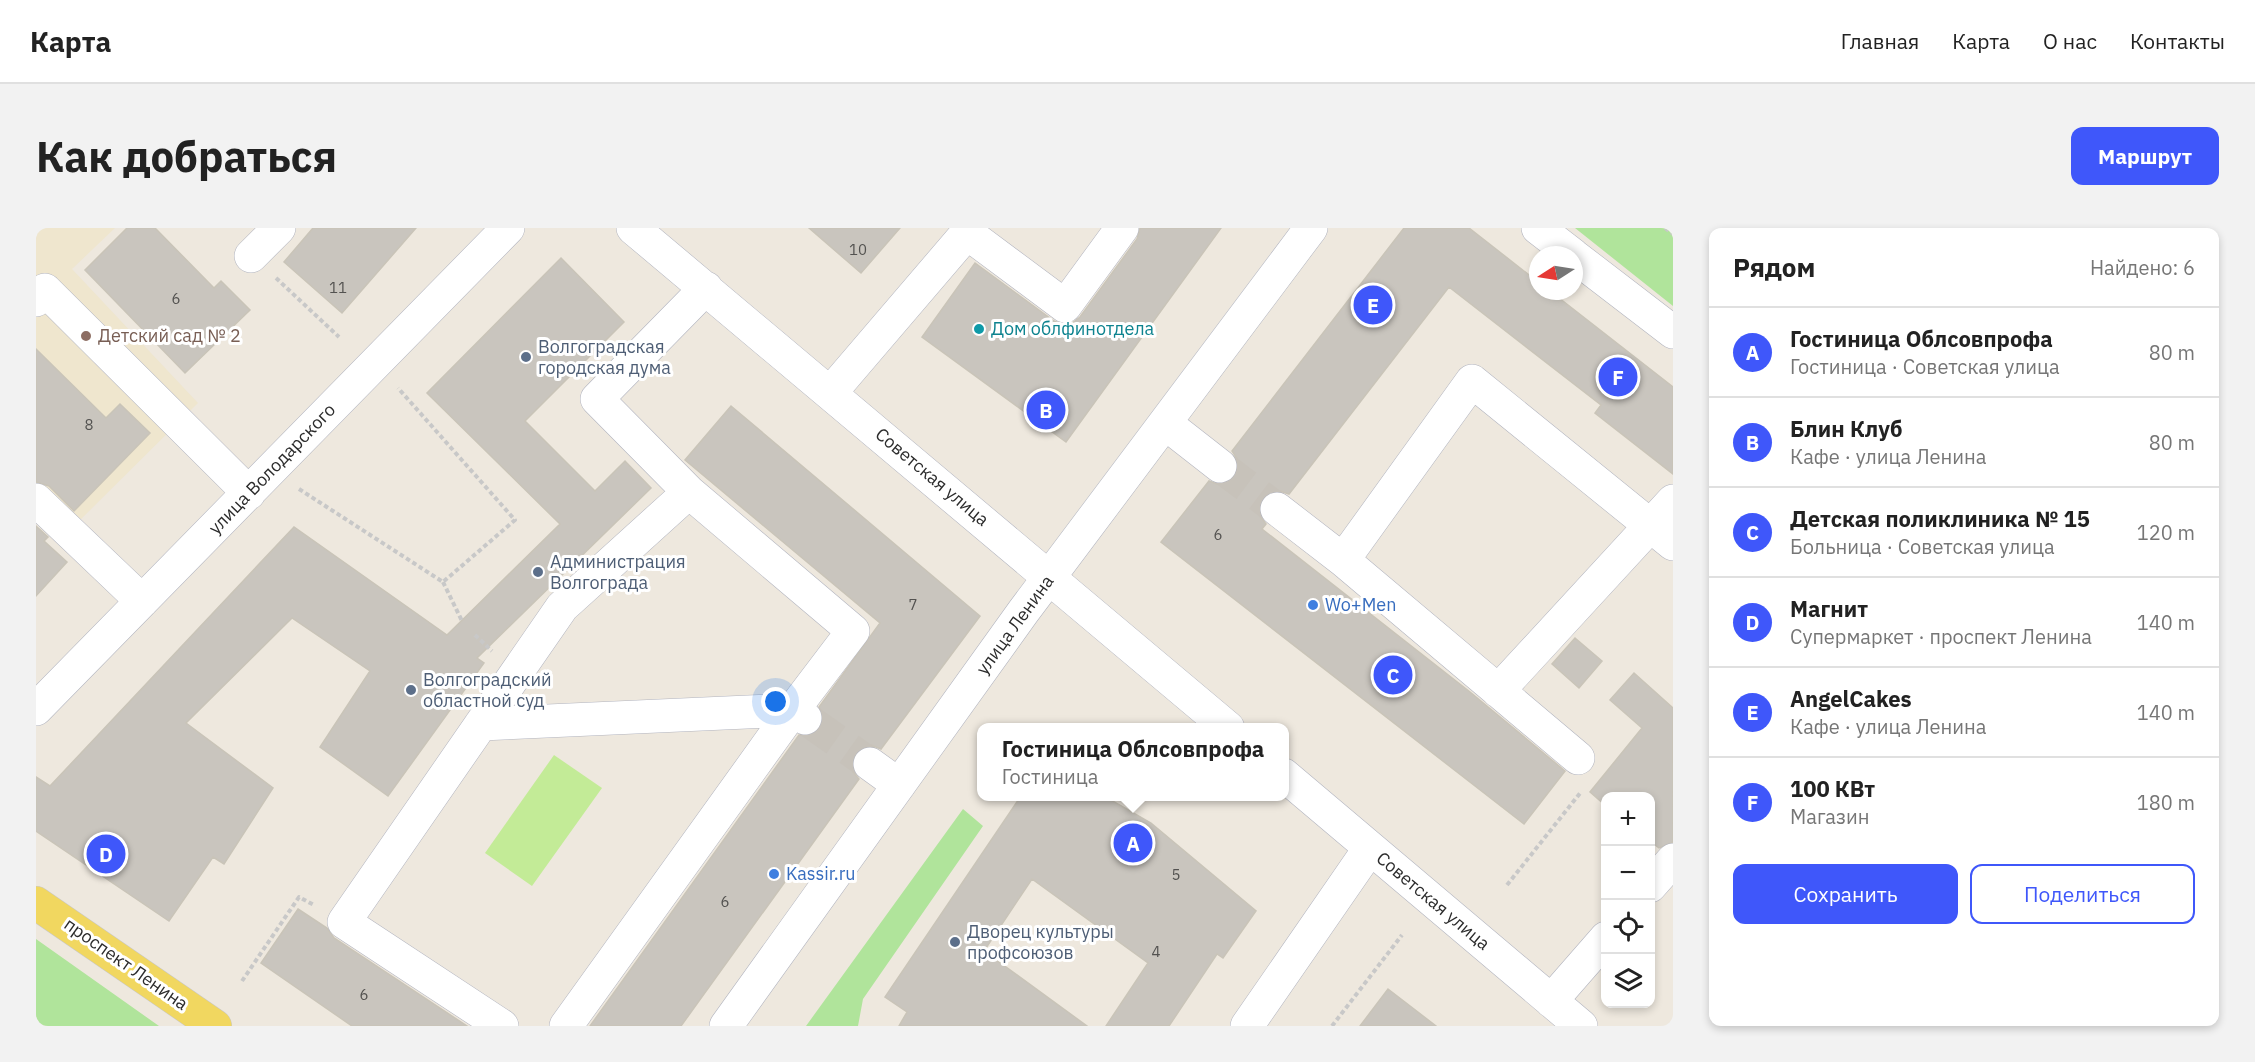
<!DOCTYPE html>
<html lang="ru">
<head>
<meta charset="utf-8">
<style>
	:root { --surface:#fff; --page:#f2f2f2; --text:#222; --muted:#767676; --line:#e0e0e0; --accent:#3f57fa }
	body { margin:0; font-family:"IBM Plex Sans",sans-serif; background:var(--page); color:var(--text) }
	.controls { position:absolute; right:18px; bottom:18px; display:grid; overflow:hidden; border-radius:12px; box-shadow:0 3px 9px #0003 }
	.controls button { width:54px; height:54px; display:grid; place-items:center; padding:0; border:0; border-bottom:2px solid var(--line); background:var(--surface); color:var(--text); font:30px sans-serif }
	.compass { position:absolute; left:1493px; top:18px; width:54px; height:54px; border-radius:50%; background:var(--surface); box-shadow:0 3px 9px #0003; rotate:258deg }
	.you { position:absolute; left:740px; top:474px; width:21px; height:21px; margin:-15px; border:4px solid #fff; border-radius:50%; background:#1a73e8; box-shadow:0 0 0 9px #1a73e833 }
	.badge { display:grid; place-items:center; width:39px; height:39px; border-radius:50%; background:var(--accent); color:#fff; font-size:20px; font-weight:700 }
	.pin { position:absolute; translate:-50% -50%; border:3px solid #fff; box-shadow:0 2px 6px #0006 }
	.popup { position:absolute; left:941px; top:495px; width:312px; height:78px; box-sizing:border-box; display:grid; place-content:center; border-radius:12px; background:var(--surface); filter:drop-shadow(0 2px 4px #0005); font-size:20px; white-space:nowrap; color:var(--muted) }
	.popup b { font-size:22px; color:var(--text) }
	.popup::after { content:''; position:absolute; left:50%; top:100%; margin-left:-12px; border:12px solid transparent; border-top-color:var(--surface) }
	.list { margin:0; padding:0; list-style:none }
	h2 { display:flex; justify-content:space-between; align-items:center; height:78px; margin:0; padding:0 24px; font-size:26px }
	h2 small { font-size:20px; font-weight:400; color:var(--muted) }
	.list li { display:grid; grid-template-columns:39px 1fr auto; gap:18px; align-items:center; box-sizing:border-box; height:90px; padding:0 24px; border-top:2px solid var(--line) }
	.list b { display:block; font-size:22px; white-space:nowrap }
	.list p { margin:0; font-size:20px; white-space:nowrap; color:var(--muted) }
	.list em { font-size:20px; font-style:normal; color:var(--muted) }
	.actions { display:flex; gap:12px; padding:18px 24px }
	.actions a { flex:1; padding:14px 0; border:2px solid var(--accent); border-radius:12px; text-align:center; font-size:21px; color:var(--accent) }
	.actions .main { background:var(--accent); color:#fff }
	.icon { flex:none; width:33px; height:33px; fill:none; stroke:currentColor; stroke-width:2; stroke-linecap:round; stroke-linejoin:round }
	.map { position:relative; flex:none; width:1637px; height:798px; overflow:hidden; border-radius:12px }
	header { display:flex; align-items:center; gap:36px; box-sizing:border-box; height:84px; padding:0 30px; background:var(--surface); border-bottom:2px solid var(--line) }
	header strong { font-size:28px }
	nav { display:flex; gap:33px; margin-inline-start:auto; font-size:21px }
	.intro { display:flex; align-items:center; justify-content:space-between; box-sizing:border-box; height:144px; padding:0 36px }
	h1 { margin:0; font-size:42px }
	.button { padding:15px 27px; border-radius:12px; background:var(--accent); color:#fff; font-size:21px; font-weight:700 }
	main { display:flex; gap:36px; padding:0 36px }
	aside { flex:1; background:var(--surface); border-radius:12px; box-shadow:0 3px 9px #0003 }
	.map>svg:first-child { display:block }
	.education { fill:#efe6ce }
	.green { fill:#b0e49b }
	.pitch { fill:#c3eb97 }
	.building { fill:#c9c5be; stroke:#c9c4b8; stroke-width:1.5 }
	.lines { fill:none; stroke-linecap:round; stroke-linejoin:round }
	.minor-tunnel { stroke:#c7c2ba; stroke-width:33; stroke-dasharray:33 16; stroke-linecap:butt }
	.minor-casing { stroke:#b2b4bf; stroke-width:34 }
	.major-casing { stroke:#c8c8c8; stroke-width:34 }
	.path { stroke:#c8c8c8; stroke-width:4; stroke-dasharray:4.5 3; stroke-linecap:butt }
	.minor { stroke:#fff; stroke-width:33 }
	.major { stroke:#f1d760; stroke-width:33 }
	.culture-dot { fill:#0f9aa8; stroke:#fff; stroke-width:2 }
	.education-dot { fill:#8d6e63; stroke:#fff; stroke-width:2 }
	.service-dot { fill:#5c6f8a; stroke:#fff; stroke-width:2 }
	.shop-dot { fill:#3f7fe0; stroke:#fff; stroke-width:2 }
	.labels { text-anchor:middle; stroke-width:6; stroke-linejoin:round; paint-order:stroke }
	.number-label { font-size:15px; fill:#535250 }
	.culture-label { font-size:18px; fill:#0d838f; stroke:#fff; text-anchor:start }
	.education-label { font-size:18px; fill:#785e54; stroke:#fff; text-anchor:start }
	.service-label { font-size:18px; fill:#4e5e75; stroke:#fff; text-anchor:start }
	.street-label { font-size:18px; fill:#2c2c2c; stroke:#fff }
	.shop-label { font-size:18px; fill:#366cbe; stroke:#fff; text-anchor:start }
</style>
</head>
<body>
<header>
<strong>Карта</strong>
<nav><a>Главная</a><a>Карта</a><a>О нас</a><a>Контакты</a></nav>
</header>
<div class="intro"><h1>Как добраться</h1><a class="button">Маршрут</a></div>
<main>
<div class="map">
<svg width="1637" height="798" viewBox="0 0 1637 798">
	<rect width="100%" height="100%" fill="#eee8de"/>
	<!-- education -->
	<path class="education" d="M 0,0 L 79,0 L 36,41 L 162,175 L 40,296 L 0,260 Z"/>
	<!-- green -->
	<path class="green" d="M 1539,0 L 1637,0 L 1637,78 Z
		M 927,581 L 947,598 L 827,771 L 822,798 L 770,798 Z
		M 0,711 L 123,798 L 0,798 Z"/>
	<!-- pitch -->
	<path class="pitch" d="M 518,527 L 566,560 L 496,658 L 449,625 Z"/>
	<!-- building -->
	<path class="building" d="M 91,0 L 119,0 L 178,60 L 185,53 L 214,82 L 149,145 L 49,42 Z
		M 277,0 L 380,0 L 306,85 L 248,34 Z
		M 773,0 L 864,0 L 825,45 Z
		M 1104,0 L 1185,0 L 1030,214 L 886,109 L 939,35 L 1018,93 L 1031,99 L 1044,89 L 1101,11 Z
		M 1368,0 L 1433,0 L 1502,54 L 1502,63 L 1514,63 L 1637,159 L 1637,246 L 1559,185 L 1565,177 L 1413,59 L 1253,266 L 1244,263 L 1234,264 L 1227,269 L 1223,278 L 1224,288 L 1230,296 L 1226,301 L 1434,464 L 1529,543 L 1488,596 L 1125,314 L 1173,253 L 1181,256 L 1190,256 L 1199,249 L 1202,241 L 1202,232 L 1196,223 Z
		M 525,30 L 588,94 L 489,193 L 559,263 L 589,233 L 615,260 L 441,430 L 448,435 L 352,568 L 284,519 L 334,443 L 256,390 L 150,495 L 237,560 L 188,636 L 177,629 L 133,693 L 0,603 L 0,549 L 14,558 L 258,299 L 411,407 L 524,296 L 391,165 Z
		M 0,121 L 70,190 L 84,176 L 114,205 L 38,283 L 13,258 L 0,254 Z
		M 695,178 L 944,388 L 845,521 L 835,517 L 827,519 L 819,525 L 815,535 L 817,544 L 823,551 L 645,798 L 554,798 L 763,507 L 777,507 L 784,501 L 788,491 L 783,479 L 844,395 L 649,232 Z
		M 0,298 L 12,309 L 8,313 L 31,334 L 0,368 Z
		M 1539,410 L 1566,433 L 1543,460 L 1516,436 Z
		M 1598,445 L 1637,480 L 1637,614 L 1623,620 L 1614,613 L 1614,568 L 1569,568 L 1569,577 L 1554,564 L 1606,500 L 1574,472 Z
		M 985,568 L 1068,568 L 1115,595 L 1220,683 L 1187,730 L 1181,726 L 1133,798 L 1070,798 L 1112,735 L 996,651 L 948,723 L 1051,798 L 863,798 L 871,784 L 849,769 Z
		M 262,681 L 291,700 L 298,710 L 431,798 L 316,798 L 225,735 Z
		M 1352,761 L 1400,798 L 1324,798 Z"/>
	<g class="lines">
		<!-- minor-tunnel -->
		<path class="minor-tunnel" d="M 1184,238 L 1241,281
			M 773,493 L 834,536"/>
		<!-- minor casing -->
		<g class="minor-casing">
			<path id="minor" d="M 597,0 L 1192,500
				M 1502,0 L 1537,27
				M 215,28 L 243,0
				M 1538,28 L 1637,104
				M 0,72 L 9,62 L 213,265
				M 795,164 L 931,5 L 1029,78 L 1086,0
				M 1129,195 L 1184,238
				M 0,272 L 106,373
				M 1241,281 L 1307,332
				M 1462,463 L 1637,273
				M 0,481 L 472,0
				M 445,496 L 757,482 L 817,403 L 653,264
				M 1542,530 L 1307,332 L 1436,153 L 1637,316
				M 834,536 L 863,557
				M 1248,547 L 1545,798
				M 1614,658 L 1637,632
				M 1515,773 L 1570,710
				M 466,798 L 308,694 L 526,379 L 653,264 L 561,171 L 670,60
				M 530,798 L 757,482 L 769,490
				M 690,798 L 987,384 L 1275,0
				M 1211,798 L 1334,620"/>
		</g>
		<!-- major casing -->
		<g class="major-casing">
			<path id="major" d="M 0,675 L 179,798"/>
		</g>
		<!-- path -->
		<path class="path" d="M 1629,0 L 1637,6
			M 240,50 L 303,109
			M 263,261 L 407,354 L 479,292 L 362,160
			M 407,354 L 426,393
			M 439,407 L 456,423
			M 1471,657 L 1545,564
			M 206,753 L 263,669 L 278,677
			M 1296,798 L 1366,707"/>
		<!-- minor -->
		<use href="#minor" class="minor"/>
		<!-- major -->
		<use href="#major" class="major"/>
	</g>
	<!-- markers -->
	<circle class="culture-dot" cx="943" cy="101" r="6"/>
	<circle class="education-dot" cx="50" cy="108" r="6"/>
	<g class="service-dot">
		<circle cx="490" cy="129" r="6"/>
		<circle cx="502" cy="344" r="6"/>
		<circle cx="375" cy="462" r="6"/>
		<circle cx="919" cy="714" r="6"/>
	</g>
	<g class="shop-dot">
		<circle cx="1277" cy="377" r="6"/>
		<circle cx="738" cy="646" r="6"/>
	</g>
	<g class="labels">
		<!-- number labels -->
		<g class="number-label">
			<text x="822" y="27">10</text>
			<text x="302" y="65">11</text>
			<text x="140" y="76">6</text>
			<text x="53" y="202">8</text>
			<text x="1182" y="312">6</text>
			<text x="877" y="382">7</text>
			<text x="1140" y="652">5</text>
			<text x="689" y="679">6</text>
			<text x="1120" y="729">4</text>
			<text x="328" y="772">6</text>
		</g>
		<!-- culture labels -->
		<g class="culture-label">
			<text x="955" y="107">Дом облфинотдела</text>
		</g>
		<!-- education labels -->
		<g class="education-label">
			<text x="62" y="114">Детский сад № 2</text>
		</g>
		<!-- service labels -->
		<g class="service-label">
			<text x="502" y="125">Волгоградская<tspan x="502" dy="21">городская дума</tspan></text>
			<text x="514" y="340">Администрация<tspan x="514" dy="21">Волгограда</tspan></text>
			<text x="387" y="458">Волгоградский<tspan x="387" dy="21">областной суд</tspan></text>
			<text x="931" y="710">Дворец культуры<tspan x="931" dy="21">профсоюзов</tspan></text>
		</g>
		<!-- street labels -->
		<g class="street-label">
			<text transform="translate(236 241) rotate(-46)" y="6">улица Володарского</text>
			<text transform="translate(896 249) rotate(40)" y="6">Советская улица</text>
			<text transform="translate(979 397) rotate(-54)" y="6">улица Ленина</text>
			<text transform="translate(1397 673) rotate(40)" y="6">Советская улица</text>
			<text transform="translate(90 736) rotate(35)" y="6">проспект Ленина</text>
		</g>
		<!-- shop labels -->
		<g class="shop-label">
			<text x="1289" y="383">Wo+Men</text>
			<text x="750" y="652">Kassir.ru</text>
		</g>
	</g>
</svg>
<div class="controls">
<button>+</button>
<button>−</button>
<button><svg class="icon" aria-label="locate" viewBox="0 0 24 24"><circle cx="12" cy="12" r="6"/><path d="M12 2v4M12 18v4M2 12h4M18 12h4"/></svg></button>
<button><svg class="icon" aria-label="layers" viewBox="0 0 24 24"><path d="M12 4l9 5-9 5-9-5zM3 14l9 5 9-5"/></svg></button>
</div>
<svg class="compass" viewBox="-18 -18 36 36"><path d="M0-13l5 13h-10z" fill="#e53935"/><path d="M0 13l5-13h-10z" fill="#767676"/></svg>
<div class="you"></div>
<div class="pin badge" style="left:1097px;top:615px">A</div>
<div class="popup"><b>Гостиница Облсовпрофа</b>Гостиница</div>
<div class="pin badge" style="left:1010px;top:182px">B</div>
<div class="pin badge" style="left:1357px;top:447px">C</div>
<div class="pin badge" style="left:70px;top:626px">D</div>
<div class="pin badge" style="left:1337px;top:77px">E</div>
<div class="pin badge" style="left:1582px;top:149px">F</div>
</div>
<aside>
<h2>Рядом<small>Найдено: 6</small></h2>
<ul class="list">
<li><span class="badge">A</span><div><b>Гостиница Облсовпрофа</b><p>Гостиница · Советская улица</p></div><em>80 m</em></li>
<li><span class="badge">B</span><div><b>Блин Клуб</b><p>Кафе · улица Ленина</p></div><em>80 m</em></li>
<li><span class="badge">C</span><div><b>Детская поликлиника № 15</b><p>Больница · Советская улица</p></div><em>120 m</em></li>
<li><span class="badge">D</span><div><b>Магнит</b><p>Супермаркет · проспект Ленина</p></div><em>140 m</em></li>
<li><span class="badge">E</span><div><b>AngelCakes</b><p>Кафе · улица Ленина</p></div><em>140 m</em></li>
<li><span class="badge">F</span><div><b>100 КВт</b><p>Магазин</p></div><em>180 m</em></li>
</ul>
<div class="actions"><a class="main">Сохранить</a><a>Поделиться</a></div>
</aside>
</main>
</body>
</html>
